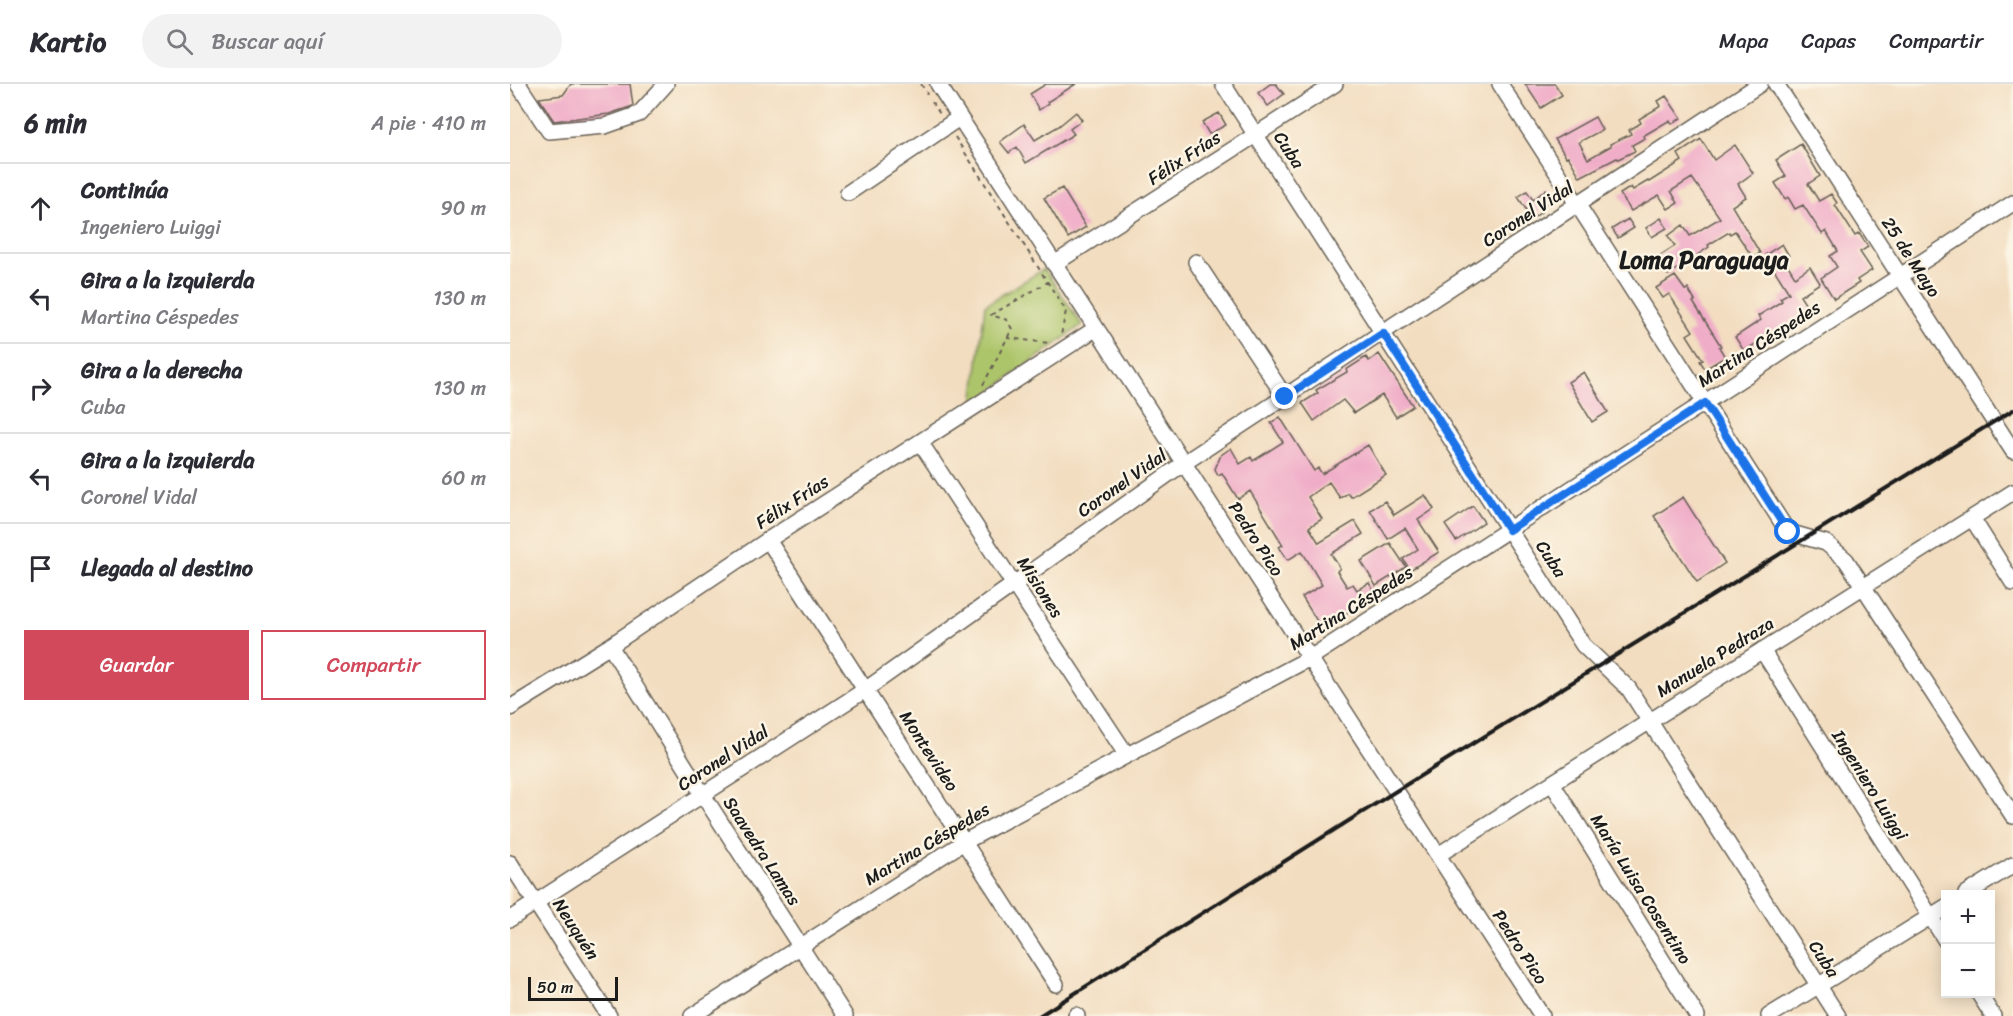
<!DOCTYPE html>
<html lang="es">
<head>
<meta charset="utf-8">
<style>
	:root { --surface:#fff; --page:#f2f2f3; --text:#2b2b33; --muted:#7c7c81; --line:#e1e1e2; --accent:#d1495b }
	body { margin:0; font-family:Sriracha,sans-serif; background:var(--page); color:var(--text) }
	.controls { position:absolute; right:18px; bottom:18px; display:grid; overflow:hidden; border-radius:0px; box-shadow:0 3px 15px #0003 }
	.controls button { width:54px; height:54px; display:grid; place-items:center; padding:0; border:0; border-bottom:2px solid var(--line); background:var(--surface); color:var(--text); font:30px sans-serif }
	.scale { position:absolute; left:18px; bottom:15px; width:90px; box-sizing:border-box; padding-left:6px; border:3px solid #1c1c1c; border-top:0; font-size:16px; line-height:21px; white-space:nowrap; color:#1c1c1c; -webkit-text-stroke:4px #fcf5e5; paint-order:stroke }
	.stop { position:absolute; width:18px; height:18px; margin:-14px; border:4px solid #1a73e8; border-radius:50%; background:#fff }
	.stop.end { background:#1a73e8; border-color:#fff; box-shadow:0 2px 6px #0008 }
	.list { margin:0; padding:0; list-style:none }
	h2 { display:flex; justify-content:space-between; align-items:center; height:78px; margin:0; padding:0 24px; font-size:26px }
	h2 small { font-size:20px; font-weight:400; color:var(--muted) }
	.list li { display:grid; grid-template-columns:39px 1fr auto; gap:18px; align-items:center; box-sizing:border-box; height:90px; padding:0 24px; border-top:2px solid var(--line) }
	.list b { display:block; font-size:22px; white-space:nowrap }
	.list p { margin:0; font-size:20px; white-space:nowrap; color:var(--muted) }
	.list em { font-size:20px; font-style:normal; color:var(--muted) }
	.actions { display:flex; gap:12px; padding:18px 24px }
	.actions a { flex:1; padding:14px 0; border:2px solid var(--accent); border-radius:0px; text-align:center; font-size:21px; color:var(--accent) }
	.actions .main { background:var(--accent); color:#fff }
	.icon { flex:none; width:33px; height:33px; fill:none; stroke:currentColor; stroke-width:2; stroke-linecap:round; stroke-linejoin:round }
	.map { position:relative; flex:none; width:1503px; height:932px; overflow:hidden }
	header { display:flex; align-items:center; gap:36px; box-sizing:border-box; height:84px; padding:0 30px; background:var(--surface); border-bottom:2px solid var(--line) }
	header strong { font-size:28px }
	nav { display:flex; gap:33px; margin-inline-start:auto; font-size:21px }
	.search { width:420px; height:54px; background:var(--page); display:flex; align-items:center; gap:15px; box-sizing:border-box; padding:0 21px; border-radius:33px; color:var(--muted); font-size:22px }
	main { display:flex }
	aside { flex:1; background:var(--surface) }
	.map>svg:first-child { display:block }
	.green { fill:#adc56a; stroke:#647043; stroke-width:1.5 }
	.building { fill:#f0adc8 }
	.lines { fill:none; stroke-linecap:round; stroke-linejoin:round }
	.minor-casing { stroke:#676055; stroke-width:18 }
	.path { stroke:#676055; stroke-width:2; stroke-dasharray:4.5 4.5; stroke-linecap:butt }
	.minor { stroke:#fff; stroke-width:15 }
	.rail { stroke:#1c1c1c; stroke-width:4 }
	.route { stroke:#1a73e8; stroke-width:8 }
	.labels { text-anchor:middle; stroke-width:5; stroke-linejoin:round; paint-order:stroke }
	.street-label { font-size:18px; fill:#1c1c1c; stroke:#fcf5e5 }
	.district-label { font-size:24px; font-weight:bold; fill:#1c1c1c; stroke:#fcf5e5 }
</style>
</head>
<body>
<header>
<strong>Kartio</strong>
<div class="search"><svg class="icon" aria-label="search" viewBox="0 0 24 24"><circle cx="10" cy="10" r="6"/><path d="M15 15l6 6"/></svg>Buscar aquí</div>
<nav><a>Mapa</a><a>Capas</a><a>Compartir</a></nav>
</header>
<main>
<aside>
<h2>6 min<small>A pie · 410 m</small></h2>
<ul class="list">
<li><svg class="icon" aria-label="ahead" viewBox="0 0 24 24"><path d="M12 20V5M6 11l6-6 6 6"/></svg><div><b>Continúa</b><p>Ingeniero Luiggi</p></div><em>90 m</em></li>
<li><svg class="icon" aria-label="left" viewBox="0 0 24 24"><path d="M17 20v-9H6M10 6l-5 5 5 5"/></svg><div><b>Gira a la izquierda</b><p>Martina Céspedes</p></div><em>130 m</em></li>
<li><svg class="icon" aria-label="right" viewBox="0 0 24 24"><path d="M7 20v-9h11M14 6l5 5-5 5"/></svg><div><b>Gira a la derecha</b><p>Cuba</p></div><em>130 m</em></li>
<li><svg class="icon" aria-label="left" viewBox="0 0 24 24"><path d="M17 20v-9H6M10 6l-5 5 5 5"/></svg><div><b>Gira a la izquierda</b><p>Coronel Vidal</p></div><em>60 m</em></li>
<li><svg class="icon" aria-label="arrive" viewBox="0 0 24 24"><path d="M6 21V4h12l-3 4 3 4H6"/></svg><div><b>Llegada al destino</b></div></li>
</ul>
<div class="actions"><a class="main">Guardar</a><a>Compartir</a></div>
</aside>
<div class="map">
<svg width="1503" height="932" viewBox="0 0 1503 932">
	<rect width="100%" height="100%" fill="#fcf5e5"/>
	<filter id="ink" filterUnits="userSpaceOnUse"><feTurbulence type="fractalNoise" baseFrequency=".0167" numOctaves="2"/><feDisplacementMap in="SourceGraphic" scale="12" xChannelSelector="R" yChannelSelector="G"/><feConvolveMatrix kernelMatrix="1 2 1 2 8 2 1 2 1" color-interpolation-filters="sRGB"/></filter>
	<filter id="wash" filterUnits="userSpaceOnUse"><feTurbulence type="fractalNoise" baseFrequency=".008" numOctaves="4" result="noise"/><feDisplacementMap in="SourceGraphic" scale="24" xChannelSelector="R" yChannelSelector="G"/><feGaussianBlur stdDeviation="1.35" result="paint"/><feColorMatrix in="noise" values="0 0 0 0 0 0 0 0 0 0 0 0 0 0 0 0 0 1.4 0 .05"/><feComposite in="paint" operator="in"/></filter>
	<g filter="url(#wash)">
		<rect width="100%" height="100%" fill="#f2ddc0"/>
		<!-- green -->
		<path class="green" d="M 534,185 L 572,241 L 463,320 L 475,221 Z"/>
		<g id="blocks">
			<!-- building -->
			<path class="building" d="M 61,0 L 120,0 L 123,22 L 99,30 L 44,37 L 29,14 L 53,11 Z
				M 536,0 L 566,0 L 537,18 L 538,20 L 529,26 L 520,10 Z
				M 760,0 L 766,0 L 774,10 L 758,22 L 748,9 Z
				M 1015,0 L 1045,0 L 1052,11 L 1031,24 Z
				M 1156,12 L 1171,34 L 1162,40 L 1160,36 L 1133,52 L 1135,54 L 1122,61 L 1125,67 L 1108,75 L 1107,74 L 1070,93 L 1058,72 L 1056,73 L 1045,55 L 1085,33 L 1092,46 L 1069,58 L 1078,75 L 1101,62 L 1100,60 L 1121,50 L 1119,46 L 1131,39 L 1129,35 L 1151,22 L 1148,17 Z
				M 566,28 L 572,36 L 560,45 L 564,50 L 516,79 L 507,63 L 499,69 L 490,58 L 514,40 L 525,56 L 549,42 Z
				M 709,29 L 716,41 L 699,50 L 692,38 Z
				M 1191,55 L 1204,76 L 1225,61 L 1243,89 L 1228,100 L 1236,113 L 1222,122 L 1250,169 L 1243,174 L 1225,147 L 1220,150 L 1219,148 L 1198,161 L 1199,163 L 1158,191 L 1146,174 L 1165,162 L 1158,152 L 1173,141 L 1180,152 L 1210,134 L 1182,94 L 1161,107 L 1168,119 L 1158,125 L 1149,111 L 1121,127 L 1110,110 L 1121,103 L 1123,106 L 1138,97 L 1139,98 L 1172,77 L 1168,70 Z
				M 1291,60 L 1310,92 L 1298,100 L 1309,117 L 1321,110 L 1327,119 L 1325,121 L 1345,152 L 1349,149 L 1358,163 L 1350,168 L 1362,186 L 1347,196 L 1349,199 L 1324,215 L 1311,194 L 1327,183 L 1320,172 L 1328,167 L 1316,147 L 1312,150 L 1293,121 L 1285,125 L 1278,113 L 1275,115 L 1265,99 L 1276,92 L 1266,76 Z
				M 552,104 L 576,143 L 558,154 L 534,114 Z
				M 1036,105 L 1043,114 L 1029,125 L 1031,128 L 1022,135 L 1008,113 L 1017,107 L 1023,116 Z
				M 1151,134 L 1157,144 L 1142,153 L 1136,144 Z
				M 1118,135 L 1124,144 L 1108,154 L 1102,145 Z
				M 1272,160 L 1279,172 L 1274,175 L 1285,193 L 1300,183 L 1310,199 L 1290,212 L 1301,229 L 1262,254 L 1260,251 L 1234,267 L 1225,253 L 1251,236 L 1248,232 L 1272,217 L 1270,214 L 1279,209 L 1255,171 Z
				M 1165,192 L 1175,206 L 1178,205 L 1185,217 L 1183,218 L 1211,262 L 1209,263 L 1215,273 L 1195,285 L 1190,277 L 1193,276 L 1177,251 L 1183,247 L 1159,210 L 1153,214 L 1146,204 Z
				M 869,270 L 903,322 L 886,333 L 872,311 L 844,329 L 833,316 L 804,337 L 792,319 L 808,309 L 806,306 L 837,288 L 836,286 L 856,273 L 859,277 Z
				M 1074,288 L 1098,328 L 1082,338 L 1058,298 Z
				M 770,333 L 804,387 L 808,384 L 812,390 L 858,361 L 876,391 L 841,413 L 838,409 L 830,414 L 819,398 L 798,413 L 812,435 L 799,443 L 809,459 L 845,437 L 853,450 L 821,470 L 830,484 L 827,487 L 837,503 L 843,500 L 847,506 L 859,499 L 866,510 L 812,545 L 792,513 L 812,501 L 792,467 L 778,476 L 769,463 L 773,461 L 740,407 L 728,415 L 712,389 L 708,391 L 705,385 L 711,371 L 721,364 L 730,380 L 741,373 L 743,377 L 773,358 L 761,339 Z
				M 915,411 L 924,425 L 908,436 L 929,468 L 900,486 L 893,475 L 908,465 L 895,444 L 878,455 L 860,426 L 875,417 L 884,431 Z
				M 1173,413 L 1215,479 L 1187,498 L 1144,432 Z
				M 963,422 L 974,438 L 946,457 L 935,441 Z
				M 880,459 L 896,483 L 866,502 L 851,477 Z"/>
		</g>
	</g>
	<g filter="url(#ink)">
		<use href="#blocks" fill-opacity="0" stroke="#676055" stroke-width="1.5"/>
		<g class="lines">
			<!-- minor casing -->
			<g class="minor-casing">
				<path id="minor" d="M 8,0 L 39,47 L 95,42 L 129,30 L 156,0
					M 428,0 L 1032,932
					M 713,0 L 1073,561 L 1119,605 L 1328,932
					M 990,0 L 1278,448 L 1316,459 L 1336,476 L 1503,732
					M 1266,0 L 1503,367
					M 338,109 L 449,34
					M 686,178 L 775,313
					M 544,180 L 825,0
					M 410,358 L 616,670
					M 1462,434 L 1503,499
					M 258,456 L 546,900
					M 100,562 L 193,711 L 335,932
					M 1252,566 L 1436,857
					M 0,624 L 100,562 L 258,456 L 585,245
					M 1042,699 L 1187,932
					M 928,771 L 1503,408
					M 0,779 L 99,932
					M 1456,810 L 1503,781
					M 0,835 L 355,606 L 674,379 L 1250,0
					M 1469,910 L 1483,932
					M 566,931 L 567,932
					M 182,932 L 454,758 L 800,574 L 1503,119
					M 1259,932 L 1436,823"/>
			</g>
			<!-- path -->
			<path class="path" d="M 411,0 L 417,10
				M 422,18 L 430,30
				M 445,53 L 556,227 L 551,251
				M 497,254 L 539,259
				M 473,301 L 502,245 L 497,236 L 481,231 L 538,198"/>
			<!-- minor -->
			<use href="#minor" class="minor"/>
			<!-- rail -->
			<path class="rail" d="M 529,932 L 886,707 L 1503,326"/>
		</g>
	</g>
	<g class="lines" filter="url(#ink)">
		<!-- route -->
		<path class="route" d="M 775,313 L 873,249 L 999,446 L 1195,319 L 1278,448"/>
	</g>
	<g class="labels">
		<!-- street labels -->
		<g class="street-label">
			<text transform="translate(779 66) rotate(57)" y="6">Cuba</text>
			<text transform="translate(674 74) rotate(-33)" y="6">Félix Frías</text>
			<text transform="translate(1018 130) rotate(-33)" y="6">Coronel Vidal</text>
			<text transform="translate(1401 173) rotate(57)" y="6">25 de Mayo</text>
			<text transform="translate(1249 260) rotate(-33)" y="6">Martina Céspedes</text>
			<text transform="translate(612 399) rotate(-35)" y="6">Coronel Vidal</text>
			<text transform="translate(282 418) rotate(-33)" y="6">Félix Frías</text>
			<text transform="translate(746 455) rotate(57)" y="6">Pedro Pico</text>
			<text transform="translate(1041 475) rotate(57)" y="6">Cuba</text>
			<text transform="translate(530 503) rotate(57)" y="6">Misiones</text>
			<text transform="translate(841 524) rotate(-32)" y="6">Martina Céspedes</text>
			<text transform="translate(1205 573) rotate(-32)" y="6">Manuela Pedraza</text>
			<text transform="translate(419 667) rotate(57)" y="6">Montevideo</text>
			<text transform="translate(213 674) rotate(-33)" y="6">Coronel Vidal</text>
			<text transform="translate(1360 701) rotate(58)" y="6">Ingeniero Luiggi</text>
			<text transform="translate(417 760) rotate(-31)" y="6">Martina Céspedes</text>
			<text transform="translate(252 767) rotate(57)" y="6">Saavedra Lamas</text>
			<text transform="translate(1131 805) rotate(58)" y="6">María Luisa Cosentino</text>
			<text transform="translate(66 845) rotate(57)" y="6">Neuquén</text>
			<text transform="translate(1010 863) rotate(57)" y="6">Pedro Pico</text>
			<text transform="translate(1314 875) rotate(57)" y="6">Cuba</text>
		</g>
		<!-- district labels -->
		<g class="district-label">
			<text x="1194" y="184">Loma Paraguaya</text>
		</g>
	</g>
</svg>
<div class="controls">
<button>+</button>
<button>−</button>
</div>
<div class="scale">50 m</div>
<div class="stop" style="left:1278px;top:448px"></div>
<div class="stop end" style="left:775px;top:313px"></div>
</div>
</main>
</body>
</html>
